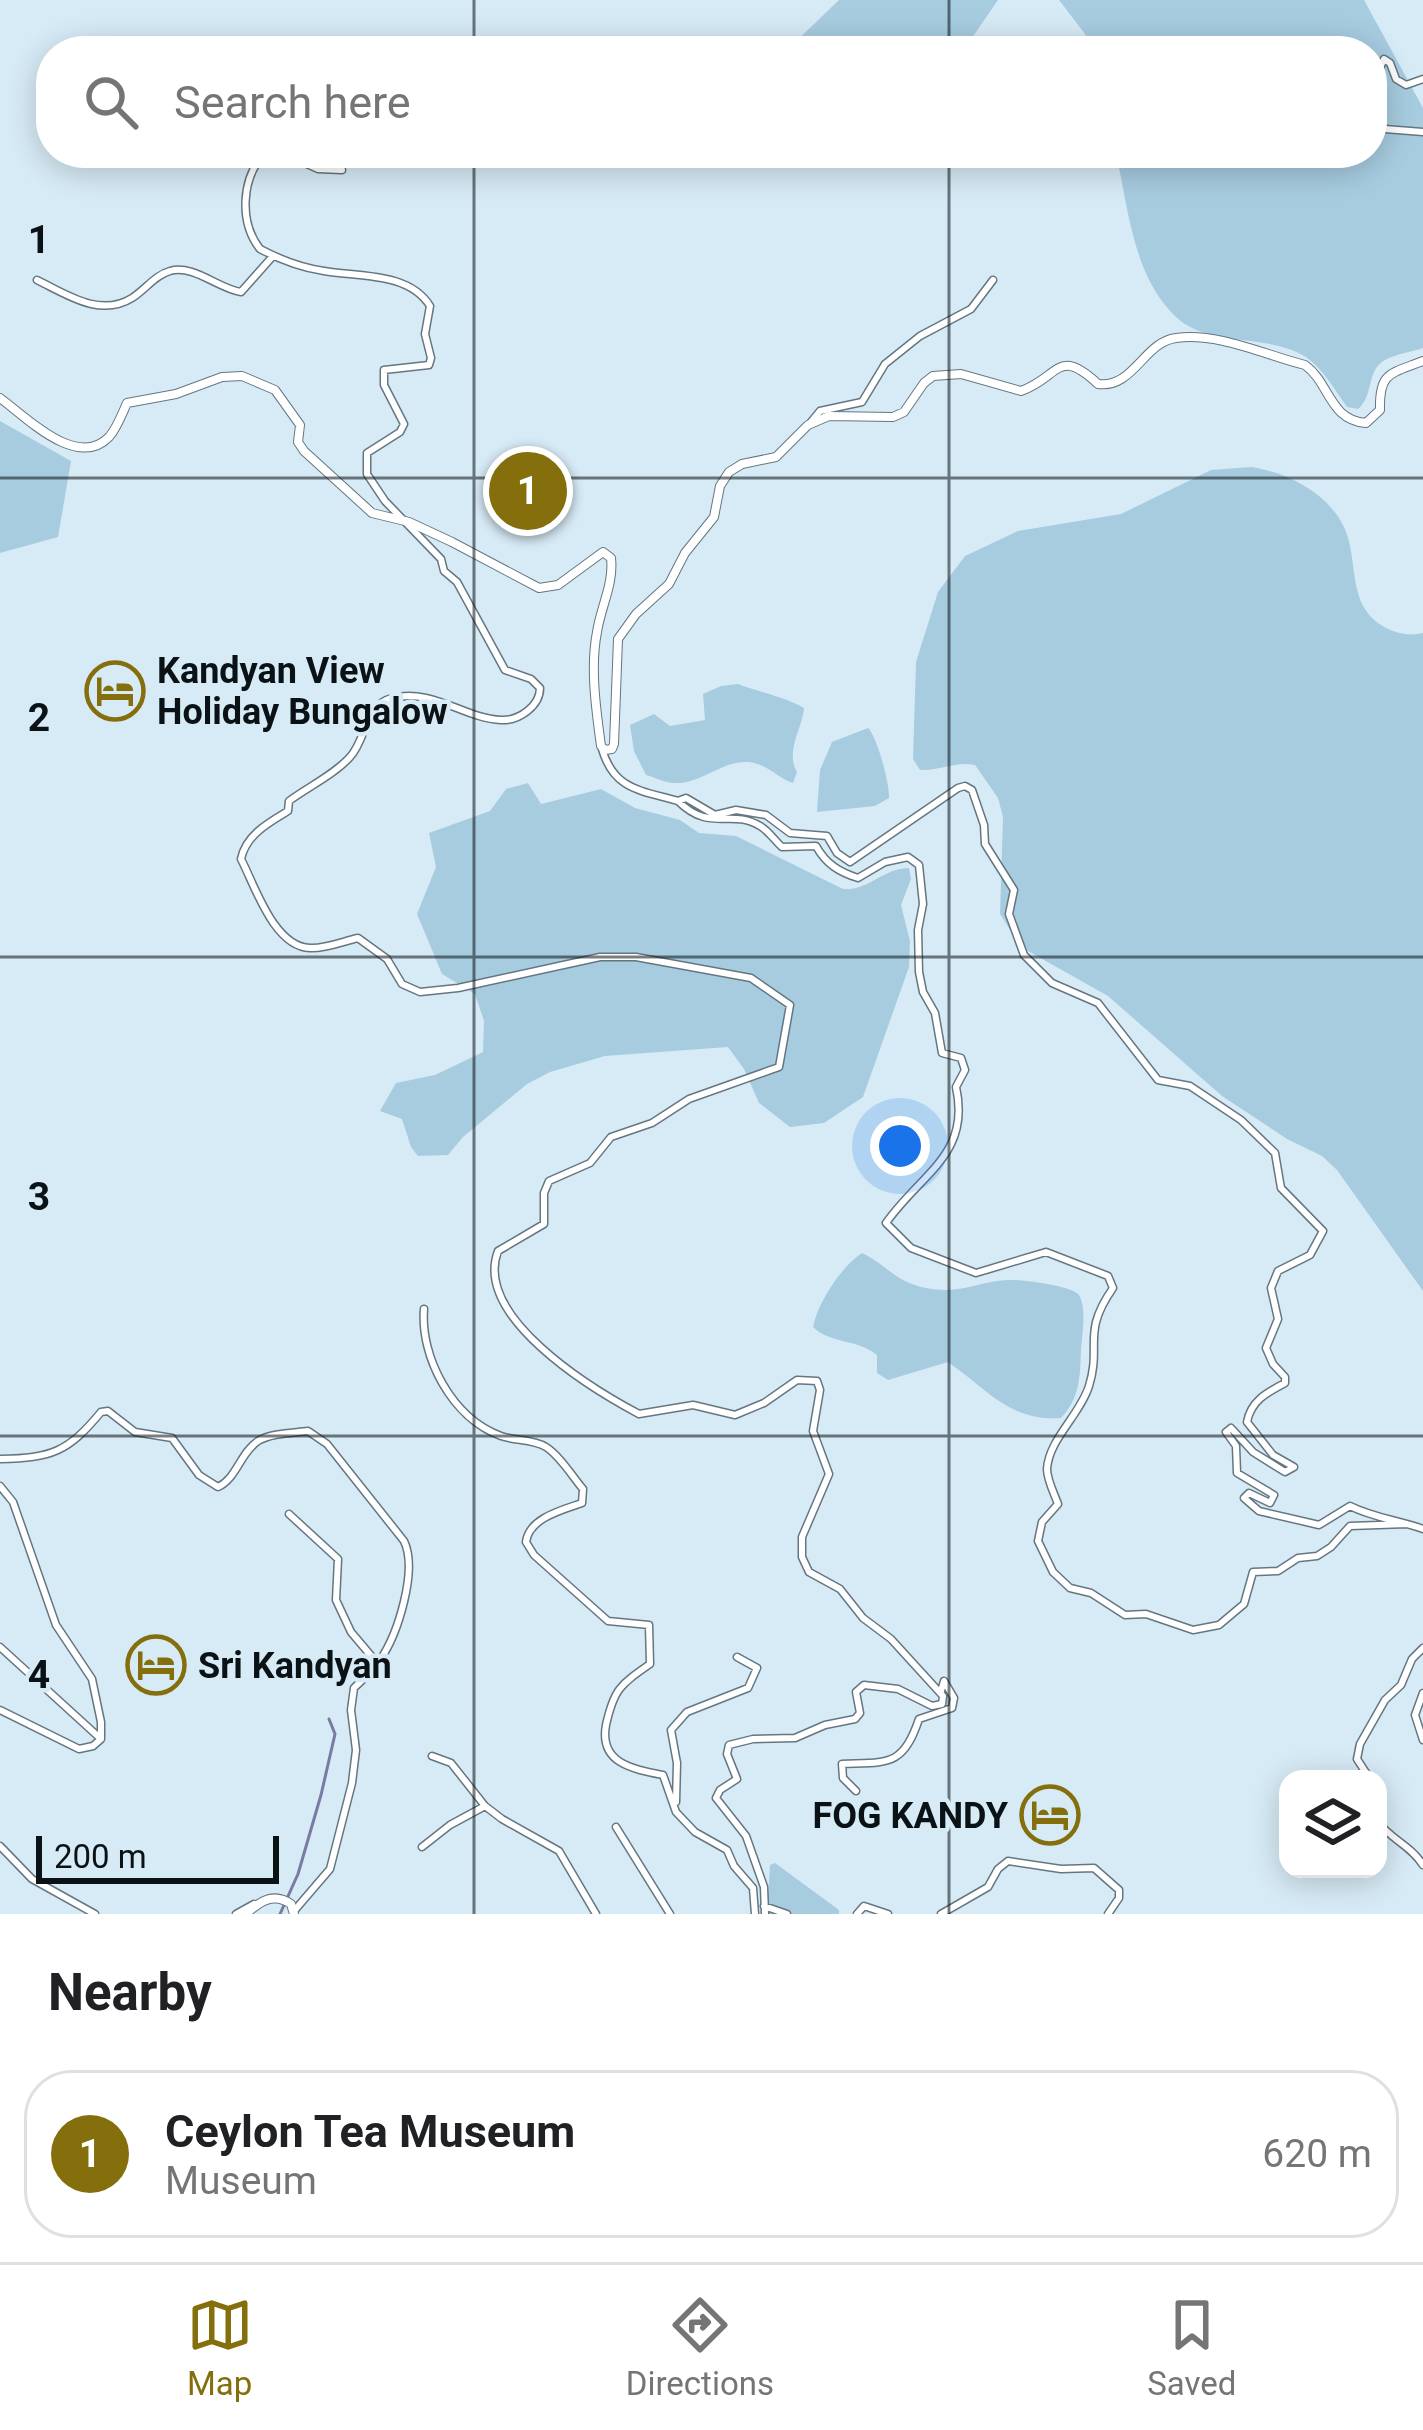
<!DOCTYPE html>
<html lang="en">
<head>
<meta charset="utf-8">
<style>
	:root { --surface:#fff; --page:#f2f2f2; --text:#202124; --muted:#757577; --line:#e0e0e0; --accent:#856e0c }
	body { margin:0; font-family:Roboto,sans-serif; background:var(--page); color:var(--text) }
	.controls { position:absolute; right:36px; bottom:36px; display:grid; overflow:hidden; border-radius:24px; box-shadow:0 6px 30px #0003 }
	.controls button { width:108px; height:108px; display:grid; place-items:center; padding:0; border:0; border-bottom:3px solid var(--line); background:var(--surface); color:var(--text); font:60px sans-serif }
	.scale { position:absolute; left:36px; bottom:30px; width:243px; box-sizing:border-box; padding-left:12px; border:6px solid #0b1215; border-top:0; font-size:33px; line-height:42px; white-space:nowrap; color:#0b1215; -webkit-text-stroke:9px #d7ebf6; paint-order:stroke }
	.you { position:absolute; left:900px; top:1146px; width:42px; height:42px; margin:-30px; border:9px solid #fff; border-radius:50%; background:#1a73e8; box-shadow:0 0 0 18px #1a73e833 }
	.badge { display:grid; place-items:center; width:78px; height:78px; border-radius:50%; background:var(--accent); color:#fff; font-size:39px; font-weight:700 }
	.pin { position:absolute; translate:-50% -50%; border:6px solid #fff; box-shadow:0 3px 12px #0006 }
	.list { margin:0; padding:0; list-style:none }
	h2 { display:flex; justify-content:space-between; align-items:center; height:156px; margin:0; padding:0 48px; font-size:51px }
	h2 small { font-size:39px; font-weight:400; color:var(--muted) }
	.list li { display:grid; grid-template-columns:78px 1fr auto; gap:36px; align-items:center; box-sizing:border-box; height:168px; margin:0 24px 24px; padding:0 24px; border:3px solid var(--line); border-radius:48px }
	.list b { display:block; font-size:45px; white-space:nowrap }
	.list p { margin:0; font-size:39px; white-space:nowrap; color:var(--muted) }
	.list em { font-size:39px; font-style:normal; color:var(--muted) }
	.icon { flex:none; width:66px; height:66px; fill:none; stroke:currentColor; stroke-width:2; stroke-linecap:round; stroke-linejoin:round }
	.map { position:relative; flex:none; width:1423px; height:1914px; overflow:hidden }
	.search { position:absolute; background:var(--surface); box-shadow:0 6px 30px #0003; left:36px; right:36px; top:36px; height:132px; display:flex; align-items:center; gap:30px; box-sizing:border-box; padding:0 42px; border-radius:48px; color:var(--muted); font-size:45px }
	.sheet { height:348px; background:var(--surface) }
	nav { display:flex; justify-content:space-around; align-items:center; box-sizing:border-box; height:168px; border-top:3px solid var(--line); background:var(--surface); font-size:33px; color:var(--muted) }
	nav a { display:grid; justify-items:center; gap:6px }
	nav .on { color:var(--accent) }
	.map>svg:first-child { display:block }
	.green { fill:#a7cce0 }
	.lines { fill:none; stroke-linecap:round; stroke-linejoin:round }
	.stream { stroke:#7b7aa2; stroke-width:3 }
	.minor-casing { stroke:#647680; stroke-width:9 }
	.tertiary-casing { stroke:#647680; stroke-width:10 }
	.minor { stroke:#fff; stroke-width:6 }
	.tertiary { stroke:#fff; stroke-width:8 }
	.grid { fill:none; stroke:#0b1215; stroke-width:3; stroke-opacity:0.55 }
	.labels { text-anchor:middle; stroke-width:9; stroke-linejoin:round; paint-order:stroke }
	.poi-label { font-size:36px; font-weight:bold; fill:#0b1215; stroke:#d7ebf6; text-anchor:start }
	.grid-label { font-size:39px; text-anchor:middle; font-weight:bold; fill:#0b1215; stroke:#d7ebf6; stroke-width:9; stroke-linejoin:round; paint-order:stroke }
</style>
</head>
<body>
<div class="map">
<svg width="1423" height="1914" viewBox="0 0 1423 1914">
	<rect width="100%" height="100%" fill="#d7ebf6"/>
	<!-- green -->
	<path class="green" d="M 839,0 L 998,0 L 963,51 L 786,51 Z
		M 1059,0 L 1364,0 L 1423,108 L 1423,348 C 1411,352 1396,354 1385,360 C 1366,370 1374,396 1358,409 L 1347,407 C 1335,390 1323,369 1306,357 C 1268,333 1207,348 1175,316 C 1133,276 1128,207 1116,153 L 1372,153 L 1372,51 L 1090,51 L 1085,34 Z
		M 0,421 L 71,461 L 58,537 L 0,553 Z
		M 1251,467 C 1286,472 1328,493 1344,527 C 1360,562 1345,606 1386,628 C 1398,634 1410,636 1423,633 L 1423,1291 L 1337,1170 L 1322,1156 L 1287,1139 L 1222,1096 L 1108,996 L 1021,947 L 1000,914 L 1003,817 L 998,798 L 975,765 C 955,761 941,771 920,770 L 913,759 L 916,662 L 938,592 L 965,556 L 1018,531 L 1121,514 L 1211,470 Z
		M 738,684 C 761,693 784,696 804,708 C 802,729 785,752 797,772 L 793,783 C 778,778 767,764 749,762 C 721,760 701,785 674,783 C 665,783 654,777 646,775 L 634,751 L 630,725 L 654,714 L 670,726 L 705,720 L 703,694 L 721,686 Z
		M 868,728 C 877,736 890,785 889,798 L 875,806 L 817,812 L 820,770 L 832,742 Z
		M 528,783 L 541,804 L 601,789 L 635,808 L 680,820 L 699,833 L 736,836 L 843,889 C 869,891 883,868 909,868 L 911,879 L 901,905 L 910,941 L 909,967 L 863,1097 L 824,1123 L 790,1127 L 759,1103 L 744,1069 L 728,1047 L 605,1056 L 550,1072 L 527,1084 L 463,1137 L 448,1155 L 418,1156 L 411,1147 L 402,1119 L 380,1111 L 396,1083 L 435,1075 L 483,1052 L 484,1021 L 475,994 L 442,974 L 417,914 L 436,867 L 429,833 L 490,811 L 506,789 Z
		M 862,1253 C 889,1266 893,1281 926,1288 C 963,1295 977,1281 1008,1280 C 1020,1279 1073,1286 1079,1295 C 1087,1309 1082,1334 1081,1350 C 1080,1377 1080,1398 1061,1418 C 1010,1422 987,1389 948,1362 L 888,1380 L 877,1373 L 877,1355 C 858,1339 830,1344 813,1327 C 818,1302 841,1267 862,1253 Z
		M 775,1863 L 839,1910 L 839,1914 L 767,1914 L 770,1865 Z"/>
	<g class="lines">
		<!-- stream -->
		<path class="stream" d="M 280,1914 L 298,1874 L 321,1795 L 335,1734 L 329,1719"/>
		<!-- minor casing -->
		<g class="minor-casing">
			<path id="minor" d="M 1372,85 L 1384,59 L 1390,63 L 1396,79 L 1406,85 L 1423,79
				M 1372,128 L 1423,132
				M 265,153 C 241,178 239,222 260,249 C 279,259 303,268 324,271 C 359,277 409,272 430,306 L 425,334 L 431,358 L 429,365 L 384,370 L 384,385 L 404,424 L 400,432 L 367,453 L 367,474 L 385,501 L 441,559 L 444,571 L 457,582 L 505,670 L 531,679 L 540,688 C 540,706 519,721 501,720 C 463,718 433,688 392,698 C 364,705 367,739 350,757 C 335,774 308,787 289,801 L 288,811 C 268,823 246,835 241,859 C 255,886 274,947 310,948 C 325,949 344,941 358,938 L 387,959 L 402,984 L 420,992 L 458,988 L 600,957 L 636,957 L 751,978 L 790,1005 L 779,1067 L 689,1099 L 652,1123 L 611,1137 L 590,1163 L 549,1181 L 544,1193 L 544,1224 L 498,1251 C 473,1317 592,1389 639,1414 L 693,1405 L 735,1415 L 764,1403 L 797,1380 L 817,1381 L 820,1390 L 813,1431 L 829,1474 L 802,1537 L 802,1557 L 809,1572 L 840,1589 L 863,1618 L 891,1639 L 943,1696 L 942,1704 L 932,1706 L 898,1689 L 864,1685 L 856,1692 L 860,1713 L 855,1719 L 825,1725 L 795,1738 L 753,1739 L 729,1745 L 727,1754 L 737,1779 L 720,1790 L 716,1798 L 746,1836 L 764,1887 L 765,1914
				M 282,153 L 318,169 L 342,170
				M 37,280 C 66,294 100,318 132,298 C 145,290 155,275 170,271 C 193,264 219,289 241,292 L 273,256
				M 811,422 L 820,411 L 862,402 L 885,364 L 920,336 L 971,309 L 993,280
				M 602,749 C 614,790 640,790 678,801
				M 424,1309 C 420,1357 452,1418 501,1436 C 515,1441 533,1439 546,1447 C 560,1456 572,1476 583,1489 L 582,1503 C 562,1510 529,1518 526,1542 L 534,1555 L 608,1621 L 649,1625 L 650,1664 C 620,1685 614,1689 606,1725 C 599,1763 632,1769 663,1775 L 676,1812 L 695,1832 L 727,1850 L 734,1866 L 753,1888 L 755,1914
				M 0,1459 C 52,1458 68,1452 101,1412 L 108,1411 L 135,1432 L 172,1438 L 199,1475 L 218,1487 C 237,1478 240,1453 258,1441 C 271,1433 293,1433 308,1431 L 327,1444 L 404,1541 C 418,1570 398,1634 380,1660 C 373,1671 363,1679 354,1688 L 351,1710 L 356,1750 L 352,1783 L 330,1869 L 294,1911
				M 0,1486 L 13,1502 L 56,1625 L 92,1679 L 101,1722 L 101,1739 L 93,1746 L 79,1749 L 0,1710
				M 289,1514 L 338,1559 L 336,1600 L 351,1632 L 378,1664
				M 1407,1524 L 1350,1526 L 1331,1547 L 1317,1556 L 1298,1558 L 1278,1571 L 1253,1572 L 1244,1604 L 1219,1625 L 1193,1630 L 1146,1614 L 1125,1615 L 1091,1593 L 1070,1588 L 1053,1572 L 1038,1541 L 1042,1522 L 1058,1504 C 1054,1493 1047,1480 1047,1469 C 1049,1439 1080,1415 1089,1386 C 1102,1344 1081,1334 1113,1288 L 1108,1276 L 1046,1252 L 976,1273 L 911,1248 L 886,1223 C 921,1173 971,1155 956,1087 L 965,1070 L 961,1058 L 942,1053 L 935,1013 L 923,992 L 919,972 L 918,930 L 923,904 L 919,865 L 908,857 L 885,862 L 858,878 C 839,872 826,864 816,846 L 782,847 C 775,841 768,830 760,826 C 731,808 710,833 678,801 L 686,798 L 715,815 L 736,810 L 766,815 L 790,833 L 827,836 L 837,853 L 850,862 L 958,788 L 965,786 L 972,790 L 984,825 L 985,844 L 1014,890 L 1009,914 L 1024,955 L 1052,983 L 1098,1003 L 1158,1080 L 1190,1086 L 1241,1120 L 1275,1153 L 1281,1188 L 1323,1231 L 1310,1255 L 1278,1271 L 1271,1288 L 1278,1319 L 1266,1348 L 1273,1364 L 1285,1377 L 1285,1383 C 1266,1393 1251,1401 1247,1422 L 1273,1455 L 1294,1467 L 1285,1472 L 1253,1452 L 1231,1428 L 1226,1432 L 1236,1446 L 1237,1473 L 1274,1495 L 1270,1503 L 1249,1493 L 1244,1498 L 1259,1511 L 1319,1525 L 1350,1506 C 1374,1518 1398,1520 1423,1529
				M 0,1647 L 101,1739
				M 1423,1693 L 1415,1715 L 1423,1740
				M 432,1756 L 451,1763 L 485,1806 L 502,1819 L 559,1851 L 596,1914
				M 1370,1779 L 1357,1759 L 1360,1744 L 1385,1700 L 1401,1685 L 1412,1659 L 1423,1648
				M 856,1791 L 843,1778 L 842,1764 C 888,1762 903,1767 919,1719 L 952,1708 L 954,1698 L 944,1681 L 941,1691
				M 676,1802 L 677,1763 L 671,1730 L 687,1712 L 748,1688 L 757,1668 L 737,1657
				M 1378,1822 C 1393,1841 1410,1845 1423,1865
				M 616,1827 L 670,1914
				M 0,1846 L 32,1879 L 95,1914
				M 422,1847 L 450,1825 L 485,1806
				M 764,1906 L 787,1914
				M 236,1914 L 254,1904
				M 857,1914 L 864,1906 L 888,1914
				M 941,1914 L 988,1887 L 998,1869 L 1008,1861 L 1061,1869 L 1094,1868 L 1119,1890 L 1119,1898 L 1108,1914"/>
		</g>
		<!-- tertiary casing -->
		<g class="tertiary-casing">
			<path id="tertiary" d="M 0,398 C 26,417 77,470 109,437 C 117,428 122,414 127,403 L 176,394 L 222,377 L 242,376 L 275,390 L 300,425 L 298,442 L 304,451 L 372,513 L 409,522 L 452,542 L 539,588 L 558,585 L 603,552 L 611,558 C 614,584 601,606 597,632 C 590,668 596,709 601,746 L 605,750 L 612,749 L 614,744 L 618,639 L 636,614 L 669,584 L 685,553 L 714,517 L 720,486 L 729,472 L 742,464 L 776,457 L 808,425 L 829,416 L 893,417 L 904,412 L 924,383 L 933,376 L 961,374 L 1021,391 C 1060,377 1057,346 1098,384 C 1133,389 1144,342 1176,338 C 1218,332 1265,355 1305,365 C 1330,383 1329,420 1366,423 L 1380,410 C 1379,372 1390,374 1423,361
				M 246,1914 C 260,1901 274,1892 291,1904 L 294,1914"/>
		</g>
		<!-- minor -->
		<use href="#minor" class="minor"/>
		<!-- tertiary -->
		<use href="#tertiary" class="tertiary"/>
	</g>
	<!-- grid -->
	<path class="grid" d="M 474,0 L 474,51M 949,0 L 949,51M 474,153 L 474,1914M 949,153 L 949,1914M 0,478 L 1423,478M 0,957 L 1423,957M 0,1436 L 1423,1436"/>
	<!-- icons -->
	<defs>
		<g id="hotel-ring" transform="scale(3)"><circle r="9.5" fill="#d7ebf6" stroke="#856e0c" stroke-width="1.5"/><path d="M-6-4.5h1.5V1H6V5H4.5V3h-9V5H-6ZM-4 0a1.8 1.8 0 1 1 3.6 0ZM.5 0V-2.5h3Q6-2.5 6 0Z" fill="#856e0c"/></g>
	</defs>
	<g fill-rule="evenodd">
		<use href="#hotel-ring" x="115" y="691"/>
		<use href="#hotel-ring" x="156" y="1665"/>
		<use href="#hotel-ring" x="1050" y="1815"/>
	</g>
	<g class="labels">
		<!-- poi labels -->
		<g class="poi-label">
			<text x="157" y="683">Kandyan View<tspan x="157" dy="41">Holiday Bungalow</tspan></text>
			<text x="198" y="1678">Sri Kandyan</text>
			<text x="1008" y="1828" text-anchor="end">FOG KANDY</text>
		</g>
	</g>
	<g class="grid-label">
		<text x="39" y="253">1</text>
		<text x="39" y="731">2</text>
		<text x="39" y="1210">3</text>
		<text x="39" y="1688">4</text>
	</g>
</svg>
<div class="controls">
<button><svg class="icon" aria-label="layers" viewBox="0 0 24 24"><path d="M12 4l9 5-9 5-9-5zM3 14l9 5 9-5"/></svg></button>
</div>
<div class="scale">200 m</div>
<div class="you"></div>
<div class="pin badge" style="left:528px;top:491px">1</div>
<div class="search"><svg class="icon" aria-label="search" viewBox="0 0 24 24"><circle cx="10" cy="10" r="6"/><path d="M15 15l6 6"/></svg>Search here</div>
</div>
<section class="sheet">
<h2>Nearby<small></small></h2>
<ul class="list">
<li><span class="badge">1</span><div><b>Ceylon Tea Museum</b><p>Museum</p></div><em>620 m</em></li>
</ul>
</section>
<nav>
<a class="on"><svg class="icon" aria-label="map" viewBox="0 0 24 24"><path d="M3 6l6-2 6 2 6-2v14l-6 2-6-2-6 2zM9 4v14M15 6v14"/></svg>Map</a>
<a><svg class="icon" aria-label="directions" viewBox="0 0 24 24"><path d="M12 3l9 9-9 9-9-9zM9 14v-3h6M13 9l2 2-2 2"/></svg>Directions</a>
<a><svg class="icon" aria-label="saved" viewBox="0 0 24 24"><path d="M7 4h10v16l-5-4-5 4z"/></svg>Saved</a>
</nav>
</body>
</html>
